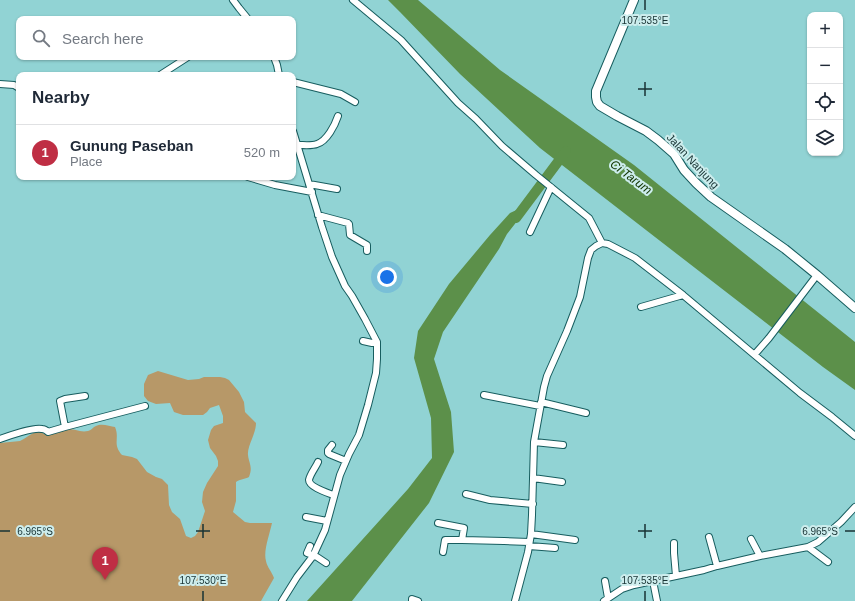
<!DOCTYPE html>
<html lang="en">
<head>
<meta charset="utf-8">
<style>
	:root { --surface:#fff; --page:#f2f2f3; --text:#1f2937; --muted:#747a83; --line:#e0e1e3; --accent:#bf2e44 }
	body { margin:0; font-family:Arial,sans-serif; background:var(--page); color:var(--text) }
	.controls { position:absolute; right:12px; top:12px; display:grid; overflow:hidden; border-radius:8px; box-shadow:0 1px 3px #0004 }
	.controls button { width:36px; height:36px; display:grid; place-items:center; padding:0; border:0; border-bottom:1px solid var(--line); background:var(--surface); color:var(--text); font:20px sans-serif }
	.you { position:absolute; left:387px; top:277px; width:14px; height:14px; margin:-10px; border:3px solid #fff; border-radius:50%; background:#1a73e8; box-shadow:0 0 0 6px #1a73e833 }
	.badge { display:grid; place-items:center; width:26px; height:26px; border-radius:50%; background:var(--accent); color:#fff; font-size:13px; font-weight:700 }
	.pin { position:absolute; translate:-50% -33px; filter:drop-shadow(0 1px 2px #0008) }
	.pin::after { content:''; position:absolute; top:21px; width:14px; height:12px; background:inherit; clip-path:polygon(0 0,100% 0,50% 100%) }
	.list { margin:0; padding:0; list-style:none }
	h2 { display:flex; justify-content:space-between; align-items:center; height:52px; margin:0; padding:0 16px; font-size:17px }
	h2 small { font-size:13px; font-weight:400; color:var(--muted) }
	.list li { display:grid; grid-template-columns:26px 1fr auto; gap:12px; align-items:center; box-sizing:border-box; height:56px; padding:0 16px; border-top:1px solid var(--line) }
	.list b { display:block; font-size:15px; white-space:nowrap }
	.list p { margin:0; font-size:13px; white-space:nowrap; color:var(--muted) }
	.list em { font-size:13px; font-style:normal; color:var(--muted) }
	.icon { flex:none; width:22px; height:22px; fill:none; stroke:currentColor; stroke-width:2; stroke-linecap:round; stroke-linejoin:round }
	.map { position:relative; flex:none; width:855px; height:601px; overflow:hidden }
	.search { position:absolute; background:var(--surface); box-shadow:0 1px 3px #0004; left:16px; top:16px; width:280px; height:44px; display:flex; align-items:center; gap:10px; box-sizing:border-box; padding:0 14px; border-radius:8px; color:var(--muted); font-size:15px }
	.panel { position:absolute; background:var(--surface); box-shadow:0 1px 3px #0004; left:16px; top:72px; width:280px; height:108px; border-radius:8px }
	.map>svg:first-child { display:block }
	.green { fill:#b79868 }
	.water { fill:#5c904a }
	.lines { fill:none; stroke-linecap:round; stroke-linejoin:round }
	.river { stroke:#5c904a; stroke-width:10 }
	.minor-casing { stroke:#175d5f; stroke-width:8 }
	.major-casing { stroke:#175d5f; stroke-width:10 }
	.minor { stroke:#fff; stroke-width:6 }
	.major { stroke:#fff; stroke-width:8 }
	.ticks { fill:none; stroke:#183334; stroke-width:1.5 }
	.labels { text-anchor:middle; stroke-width:4; stroke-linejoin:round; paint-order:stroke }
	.street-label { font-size:11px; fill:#183334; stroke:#cdeded }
	.water-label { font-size:12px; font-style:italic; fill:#123502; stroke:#cdeded }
	.ticks-label { font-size:10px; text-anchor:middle; fill:#183334; stroke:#cdeded; stroke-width:4; stroke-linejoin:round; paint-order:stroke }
</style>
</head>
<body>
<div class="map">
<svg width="855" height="601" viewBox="0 0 855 601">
	<rect width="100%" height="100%" fill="#91d3d4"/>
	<!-- green -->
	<path class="green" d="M 158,371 L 188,380 L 199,379 L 204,377 L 220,377 L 225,378 L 229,380 L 239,392 L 244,402 L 245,412 L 256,423 C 256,434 247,446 248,455 C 249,464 253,466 249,477 C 245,479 240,479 236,482 L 236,501 L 233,512 L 245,522 L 250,523 L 272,523 C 270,533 263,551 266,561 C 267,567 272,572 274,578 L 261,601 L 0,601 L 0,443 C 6,442 14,442 20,441 C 28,438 35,428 44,434 C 51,434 58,430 66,429 C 73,428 80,433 88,431 C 92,430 93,427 96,426 C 101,423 110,426 115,427 C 120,438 112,444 122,455 L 132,457 L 137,459 L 147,472 L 156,477 L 162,479 L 168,485 L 169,505 L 172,512 L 180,519 L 186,536 L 191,538 L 195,536 L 198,532 L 205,511 L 202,502 L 203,492 L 207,483 L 218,466 L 218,461 L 216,456 L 210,448 L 208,440 L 211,430 L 214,426 L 223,423 L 223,416 L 219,405 L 210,408 L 207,412 L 203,415 L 183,415 L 174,412 L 170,403 L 156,404 L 148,401 L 144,396 L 144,384 L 148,375 Z"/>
	<!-- water -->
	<path class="water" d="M 388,0 L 418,0 L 500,70 L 634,165 L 855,342 L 855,390 L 823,367 L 540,148 L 460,74 L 400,12 Z
		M 523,207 L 525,211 L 507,234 L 499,249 L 443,332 L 434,359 L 451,412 L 454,452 L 429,503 L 352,601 L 307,601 L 408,489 L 432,458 L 431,418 L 414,358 L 418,331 L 449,284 L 490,235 L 510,213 Z"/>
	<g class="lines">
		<!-- river -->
		<path class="river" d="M 516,218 L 566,151"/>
		<!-- minor casing -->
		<g class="minor-casing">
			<path id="minor" d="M 233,0 L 239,8 L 248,19
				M 353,0 L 401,40 L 458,103 L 476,119 L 502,146 L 536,175 L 589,218 L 602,243
				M 274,57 L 277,65 L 279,75
				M 160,75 L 188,57
				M 293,82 L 341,94 L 355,102
				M 0,84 L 14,85 L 19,88
				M 298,145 C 304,145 312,146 317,144 C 327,141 335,125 338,116
				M 248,177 L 275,185 L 312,192
				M 309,184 L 337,189
				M 318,215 L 348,223 L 349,224 L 350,235 L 367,245 L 367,251
				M 530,232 L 551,187
				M 641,307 L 683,295
				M 363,341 L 372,343 L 377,342
				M 755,354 L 769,338 L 817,275
				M 484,395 L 540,406
				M 541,402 L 586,413
				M 65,427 L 145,406
				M 0,439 C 8,436 34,427 42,429 C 44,429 46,430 48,432 L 65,427 L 60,401 L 65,399 L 85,396
				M 534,442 L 563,445
				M 332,445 L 328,450 L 328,453 L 329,454 L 346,461
				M 318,462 C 316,467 310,474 309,480 C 309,487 328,493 333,495
				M 533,478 L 562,482
				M 466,494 L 490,500 L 533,504
				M 306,517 L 327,521
				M 438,523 L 464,528 L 462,540 L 504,541 L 529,542
				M 531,534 L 575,540
				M 709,537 L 717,566
				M 751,539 L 760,556
				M 674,543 L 674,553 L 676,576
				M 310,546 L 307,553 L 317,557 L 326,563
				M 529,546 L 555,548
				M 808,547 L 828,562
				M 443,552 L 445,540 L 462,540
				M 605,581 L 608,598
				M 653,581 L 657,601
				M 282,601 L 297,577 L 313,556 L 325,530 L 340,475 L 349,454 L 359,435 L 368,405 L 376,373 L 377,359 L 377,342 L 365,319 L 352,296 L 345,286 L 332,257 L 322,227 L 293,131
				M 412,601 L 412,599 L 418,601
				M 515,601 L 528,552 L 531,534 L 532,515 L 534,442 L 544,387 L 547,376 L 567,331 L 580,297 L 588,258 L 591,250 L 596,246 L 602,243 L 608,244 L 635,258 L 683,295 L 800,393 L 832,417 L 855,436
				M 604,601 L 622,589 L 634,585 L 704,570 L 717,566 L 760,556 L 808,547 L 818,542 L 841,522 L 855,507"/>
		</g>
		<!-- major casing -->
		<g class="major-casing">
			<path id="major" d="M 634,0 L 596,91 L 596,97 L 597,102 L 600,106 L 617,116 L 646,131 L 658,140 L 674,154 L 684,170 L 696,183 L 711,197 L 785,249 L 817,275 L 855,308"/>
		</g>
		<!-- minor -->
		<use href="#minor" class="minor"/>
		<!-- major -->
		<use href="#major" class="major"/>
	</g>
	<!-- ticks -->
	<path class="ticks" d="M 645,0 L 645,10M 645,82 L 645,96M 638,89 L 652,89M 203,524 L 203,538M 645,524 L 645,538M 0,531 L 10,531M 196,531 L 210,531M 638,531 L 652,531M 845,531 L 855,531M 203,591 L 203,601M 645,591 L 645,601"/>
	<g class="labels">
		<!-- street labels -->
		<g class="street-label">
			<text transform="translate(693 161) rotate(47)" y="4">Jalan Nanjung</text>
		</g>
		<!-- water labels -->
		<g class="water-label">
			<text transform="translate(631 177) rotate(37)" y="4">Ci Tarum</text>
		</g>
	</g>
	<g class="ticks-label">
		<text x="645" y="24">107.535°E</text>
		<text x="35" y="535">6.965°S</text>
		<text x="820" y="535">6.965°S</text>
		<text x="203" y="584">107.530°E</text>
		<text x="645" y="584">107.535°E</text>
	</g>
</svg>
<div class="controls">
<button>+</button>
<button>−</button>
<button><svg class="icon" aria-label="locate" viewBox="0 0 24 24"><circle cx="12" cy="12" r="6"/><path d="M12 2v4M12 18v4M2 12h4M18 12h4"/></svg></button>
<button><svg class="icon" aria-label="layers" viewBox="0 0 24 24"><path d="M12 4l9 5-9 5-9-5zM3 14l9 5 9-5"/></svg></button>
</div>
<div class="you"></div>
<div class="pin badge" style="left:105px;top:580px">1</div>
<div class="search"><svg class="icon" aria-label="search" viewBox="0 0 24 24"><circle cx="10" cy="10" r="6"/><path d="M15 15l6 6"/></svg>Search here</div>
<section class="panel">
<h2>Nearby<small></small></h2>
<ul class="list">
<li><span class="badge">1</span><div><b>Gunung Paseban</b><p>Place</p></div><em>520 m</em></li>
</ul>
</section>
</div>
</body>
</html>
